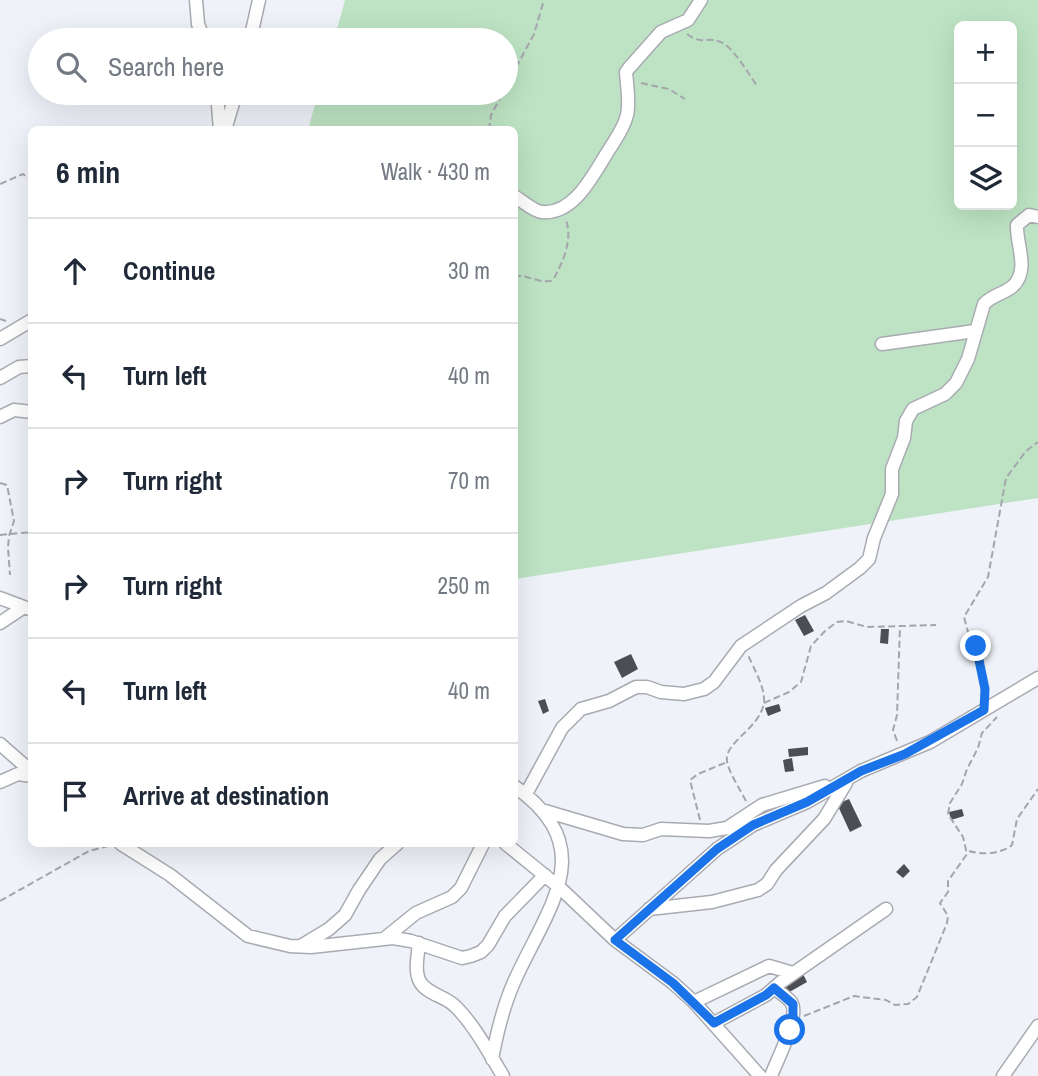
<!DOCTYPE html>
<html lang="en">
<head>
<meta charset="utf-8">
<style>
	:root { --surface:#fff; --page:#f2f2f3; --text:#1f2937; --muted:#747a83; --line:#e0e1e3 }
	body { margin:0; font-family:"Archivo Narrow",sans-serif; background:var(--page); color:var(--text) }
	.controls { position:absolute; right:21px; top:21px; display:grid; overflow:hidden; border-radius:10px; box-shadow:0 7px 28px #0002 }
	.controls button { width:63px; height:63px; display:grid; place-items:center; padding:0; border:0; border-bottom:2px solid var(--line); background:var(--surface); color:var(--text); font:35px sans-serif }
	.stop { position:absolute; width:21px; height:21px; margin:-16px; border:5px solid #1a73e8; border-radius:50%; background:#fff }
	.stop.end { background:#1a73e8; border-color:#fff; box-shadow:0 2px 7px #0008 }
	.list { margin:0; padding:0; list-style:none }
	h2 { display:flex; justify-content:space-between; align-items:center; height:91px; margin:0; padding:0 28px; font-size:30px }
	h2 small { font-size:23px; font-weight:400; color:var(--muted) }
	.list li { display:grid; grid-template-columns:46px 1fr auto; gap:21px; align-items:center; box-sizing:border-box; height:105px; padding:0 28px; border-top:2px solid var(--line) }
	.list b { display:block; font-size:26px; white-space:nowrap }
	.list em { font-size:23px; font-style:normal; color:var(--muted) }
	.icon { flex:none; width:38px; height:38px; fill:none; stroke:currentColor; stroke-width:2; stroke-linecap:round; stroke-linejoin:round }
	.map { position:relative; flex:none; width:1038px; height:1076px; overflow:hidden }
	.search { position:absolute; background:var(--surface); box-shadow:0 7px 28px #0002; left:28px; top:28px; width:490px; height:77px; display:flex; align-items:center; gap:18px; box-sizing:border-box; padding:0 24px; border-radius:38px; color:var(--muted); font-size:26px }
	.panel { position:absolute; background:var(--surface); box-shadow:0 7px 28px #0002; left:28px; top:126px; width:490px; height:721px; border-radius:10px }
	.map>svg:first-child { display:block }
	.green { fill:#bee3c4; fill-rule:evenodd }
	.building { fill:#4d4e54 }
	.lines { fill:none; stroke-linecap:round; stroke-linejoin:round }
	.minor-casing { stroke:#a9abb2; stroke-width:15 }
	.path { stroke:#a4a6ac; stroke-width:2; stroke-dasharray:7 3.5; stroke-linecap:butt }
	.minor { stroke:#fff; stroke-width:12 }
	.route { stroke:#1a73e8; stroke-width:9 }
</style>
</head>
<body>
<div class="map">
<svg width="1038" height="1076" viewBox="0 0 1038 1076">
	<rect width="100%" height="100%" fill="#f0f2f9"/>
	<!-- green -->
	<path class="green" d="M 345,0 L 1038,0 L 1038,498 L 515,579 L 514,130 L 308,130 L 318,93 L 506,93 L 506,40 L 334,40 ZM 959,26 L 1012,26 L 1012,205 L 959,205 Z"/>
	<!-- building -->
	<path class="building" d="M 805,615 L 814,631 L 804,636 L 795,620 Z
		M 881,629 L 889,629 L 888,644 L 880,643 Z
		M 631,654 L 638,669 L 622,678 L 614,662 Z
		M 545,699 L 549,711 L 543,714 L 538,701 Z
		M 779,704 L 781,711 L 768,716 L 765,708 Z
		M 808,747 L 808,755 L 789,757 L 788,749 Z
		M 792,758 L 794,771 L 785,772 L 783,760 Z
		M 849,799 L 862,826 L 850,832 L 837,804 Z
		M 962,809 L 964,816 L 951,820 L 949,812 Z
		M 904,864 L 910,871 L 903,878 L 896,872 Z
		M 802,972 L 807,982 L 786,994 L 781,983 Z"/>
	<g class="lines">
		<!-- minor casing -->
		<g class="minor-casing">
			<path id="minor" d="M 196,0 L 198,24 L 204,40
				M 250,40 L 259,0
				M 217,93 L 220,130
				M 225,130 L 236,93
				M 514,196 C 523,201 533,211 542,212 C 574,215 593,175 607,153 C 614,141 624,129 627,115 C 630,103 627,86 626,72 L 629,68 L 661,32 L 688,20 L 701,0
				M 0,339 L 32,320
				M 882,344 L 975,331
				M 0,378 L 19,367 L 32,366
				M 0,417 L 14,410 L 32,412
				M 0,598 L 32,610
				M 0,623 L 24,607
				M 0,744 L 32,772
				M 0,782 L 18,774 L 32,776
				M 526,794 L 562,728 L 581,709 L 609,701 L 636,687 L 647,687 L 661,692 L 684,694 L 704,689 L 714,682 L 741,646 L 801,606 L 826,593 L 860,568 L 869,559 L 874,538 L 892,494 L 892,469 L 904,438 L 906,421 L 913,409 L 945,394 L 956,383 L 968,359 L 984,304 C 992,295 1004,294 1013,286 C 1030,270 1016,244 1017,225 L 1029,215 L 1038,217
				M 545,811 L 623,834 L 643,835 L 661,829 L 709,831 L 727,828 L 762,805 L 825,786
				M 121,844 L 170,875 L 248,936 L 290,946 L 311,947 L 393,938 L 411,941 L 462,958 L 471,956 L 481,952 L 488,945 L 505,916 L 545,875
				M 506,844 L 559,887 L 615,940 L 673,983 L 694,1002 L 760,1076
				M 649,909 L 712,902 L 758,890 L 767,884 L 776,870 L 824,819 L 846,783
				M 385,938 L 416,913 L 452,897 L 461,888 L 483,844
				M 615,940 L 717,849 L 753,825 L 807,802 L 861,771 L 930,742 L 1038,678
				M 419,943 C 418,955 414,971 420,982 C 428,995 446,996 456,1007 C 475,1026 489,1053 503,1076
				M 301,946 L 329,929 L 345,915 L 359,890 L 380,859 L 397,844
				M 694,1002 L 769,966 L 793,973
				M 714,1023 L 766,995 L 781,982 L 886,909
				M 492,1059 C 497,1032 503,1007 514,982 C 547,908 603,848 514,786
				M 771,1076 C 776,1062 801,1015 791,1002 C 787,997 779,992 774,988
				M 1003,1076 L 1038,1026"/>
		</g>
		<!-- path -->
		<path class="path" d="M 687,34 C 702,45 704,37 718,41 C 732,44 749,75 758,87
			M 641,83 L 669,89 L 685,99
			M 506,86 L 534,34 L 544,0
			M 489,130 L 491,115 L 503,93
			M 0,184 L 23,174 L 32,181
			M 514,276 C 528,274 540,285 553,280 C 563,262 573,240 566,220
			M 0,319 L 6,321
			M 0,483 L 7,485 L 14,521 L 9,536 L 8,548 L 10,575
			M 0,535 L 32,532
			M 984,695 L 977,651 L 968,632 L 964,617 L 988,577 L 1006,478 L 1026,451 L 1038,442
			M 764,703 L 789,692 L 801,682 L 811,646 L 825,631 L 837,622 L 846,621 L 867,627 L 936,625
			M 897,741 L 893,730 L 897,715 L 900,626
			M 746,801 C 741,791 728,771 727,761 C 724,742 761,728 764,702 C 765,687 754,669 748,655
			M 700,820 L 690,780 L 698,774 L 727,762
			M 969,851 C 982,855 1001,854 1012,845 L 1017,819 L 1038,789
			M 0,901 L 89,851 L 108,846
			M 804,1016 L 854,996 L 886,1000 L 895,1005 L 908,1004 L 917,997 L 947,923 L 948,916 L 940,903 L 948,892 L 948,881 L 967,854 L 963,837 L 948,814 L 950,803 L 962,784 L 967,769 L 978,748 L 982,733 L 997,717"/>
		<!-- minor -->
		<use href="#minor" class="minor"/>
	</g>
	<g class="lines">
		<!-- route -->
		<path class="route" d="M 790,1030 L 793,1020 L 793,1004 L 774,988 L 766,995 L 714,1023 L 673,983 L 615,940 L 717,849 L 753,825 L 807,802 L 861,771 L 905,754 L 984,710 L 985,689 L 976,646"/>
	</g>
</svg>
<div class="controls">
<button>+</button>
<button>−</button>
<button><svg class="icon" aria-label="layers" viewBox="0 0 24 24"><path d="M12 4l9 5-9 5-9-5zM3 14l9 5 9-5"/></svg></button>
</div>
<div class="stop" style="left:790px;top:1030px"></div>
<div class="stop end" style="left:976px;top:646px"></div>
<div class="search"><svg class="icon" aria-label="search" viewBox="0 0 24 24"><circle cx="10" cy="10" r="6"/><path d="M15 15l6 6"/></svg>Search here</div>
<section class="panel">
<h2>6 min<small>Walk · 430 m</small></h2>
<ul class="list">
<li><svg class="icon" aria-label="ahead" viewBox="0 0 24 24"><path d="M12 20V5M6 11l6-6 6 6"/></svg><div><b>Continue</b></div><em>30 m</em></li>
<li><svg class="icon" aria-label="left" viewBox="0 0 24 24"><path d="M17 20v-9H6M10 6l-5 5 5 5"/></svg><div><b>Turn left</b></div><em>40 m</em></li>
<li><svg class="icon" aria-label="right" viewBox="0 0 24 24"><path d="M7 20v-9h11M14 6l5 5-5 5"/></svg><div><b>Turn right</b></div><em>70 m</em></li>
<li><svg class="icon" aria-label="right" viewBox="0 0 24 24"><path d="M7 20v-9h11M14 6l5 5-5 5"/></svg><div><b>Turn right</b></div><em>250 m</em></li>
<li><svg class="icon" aria-label="left" viewBox="0 0 24 24"><path d="M17 20v-9H6M10 6l-5 5 5 5"/></svg><div><b>Turn left</b></div><em>40 m</em></li>
<li><svg class="icon" aria-label="arrive" viewBox="0 0 24 24"><path d="M6 21V4h12l-3 4 3 4H6"/></svg><div><b>Arrive at destination</b></div></li>
</ul>
</section>
</div>
</body>
</html>
